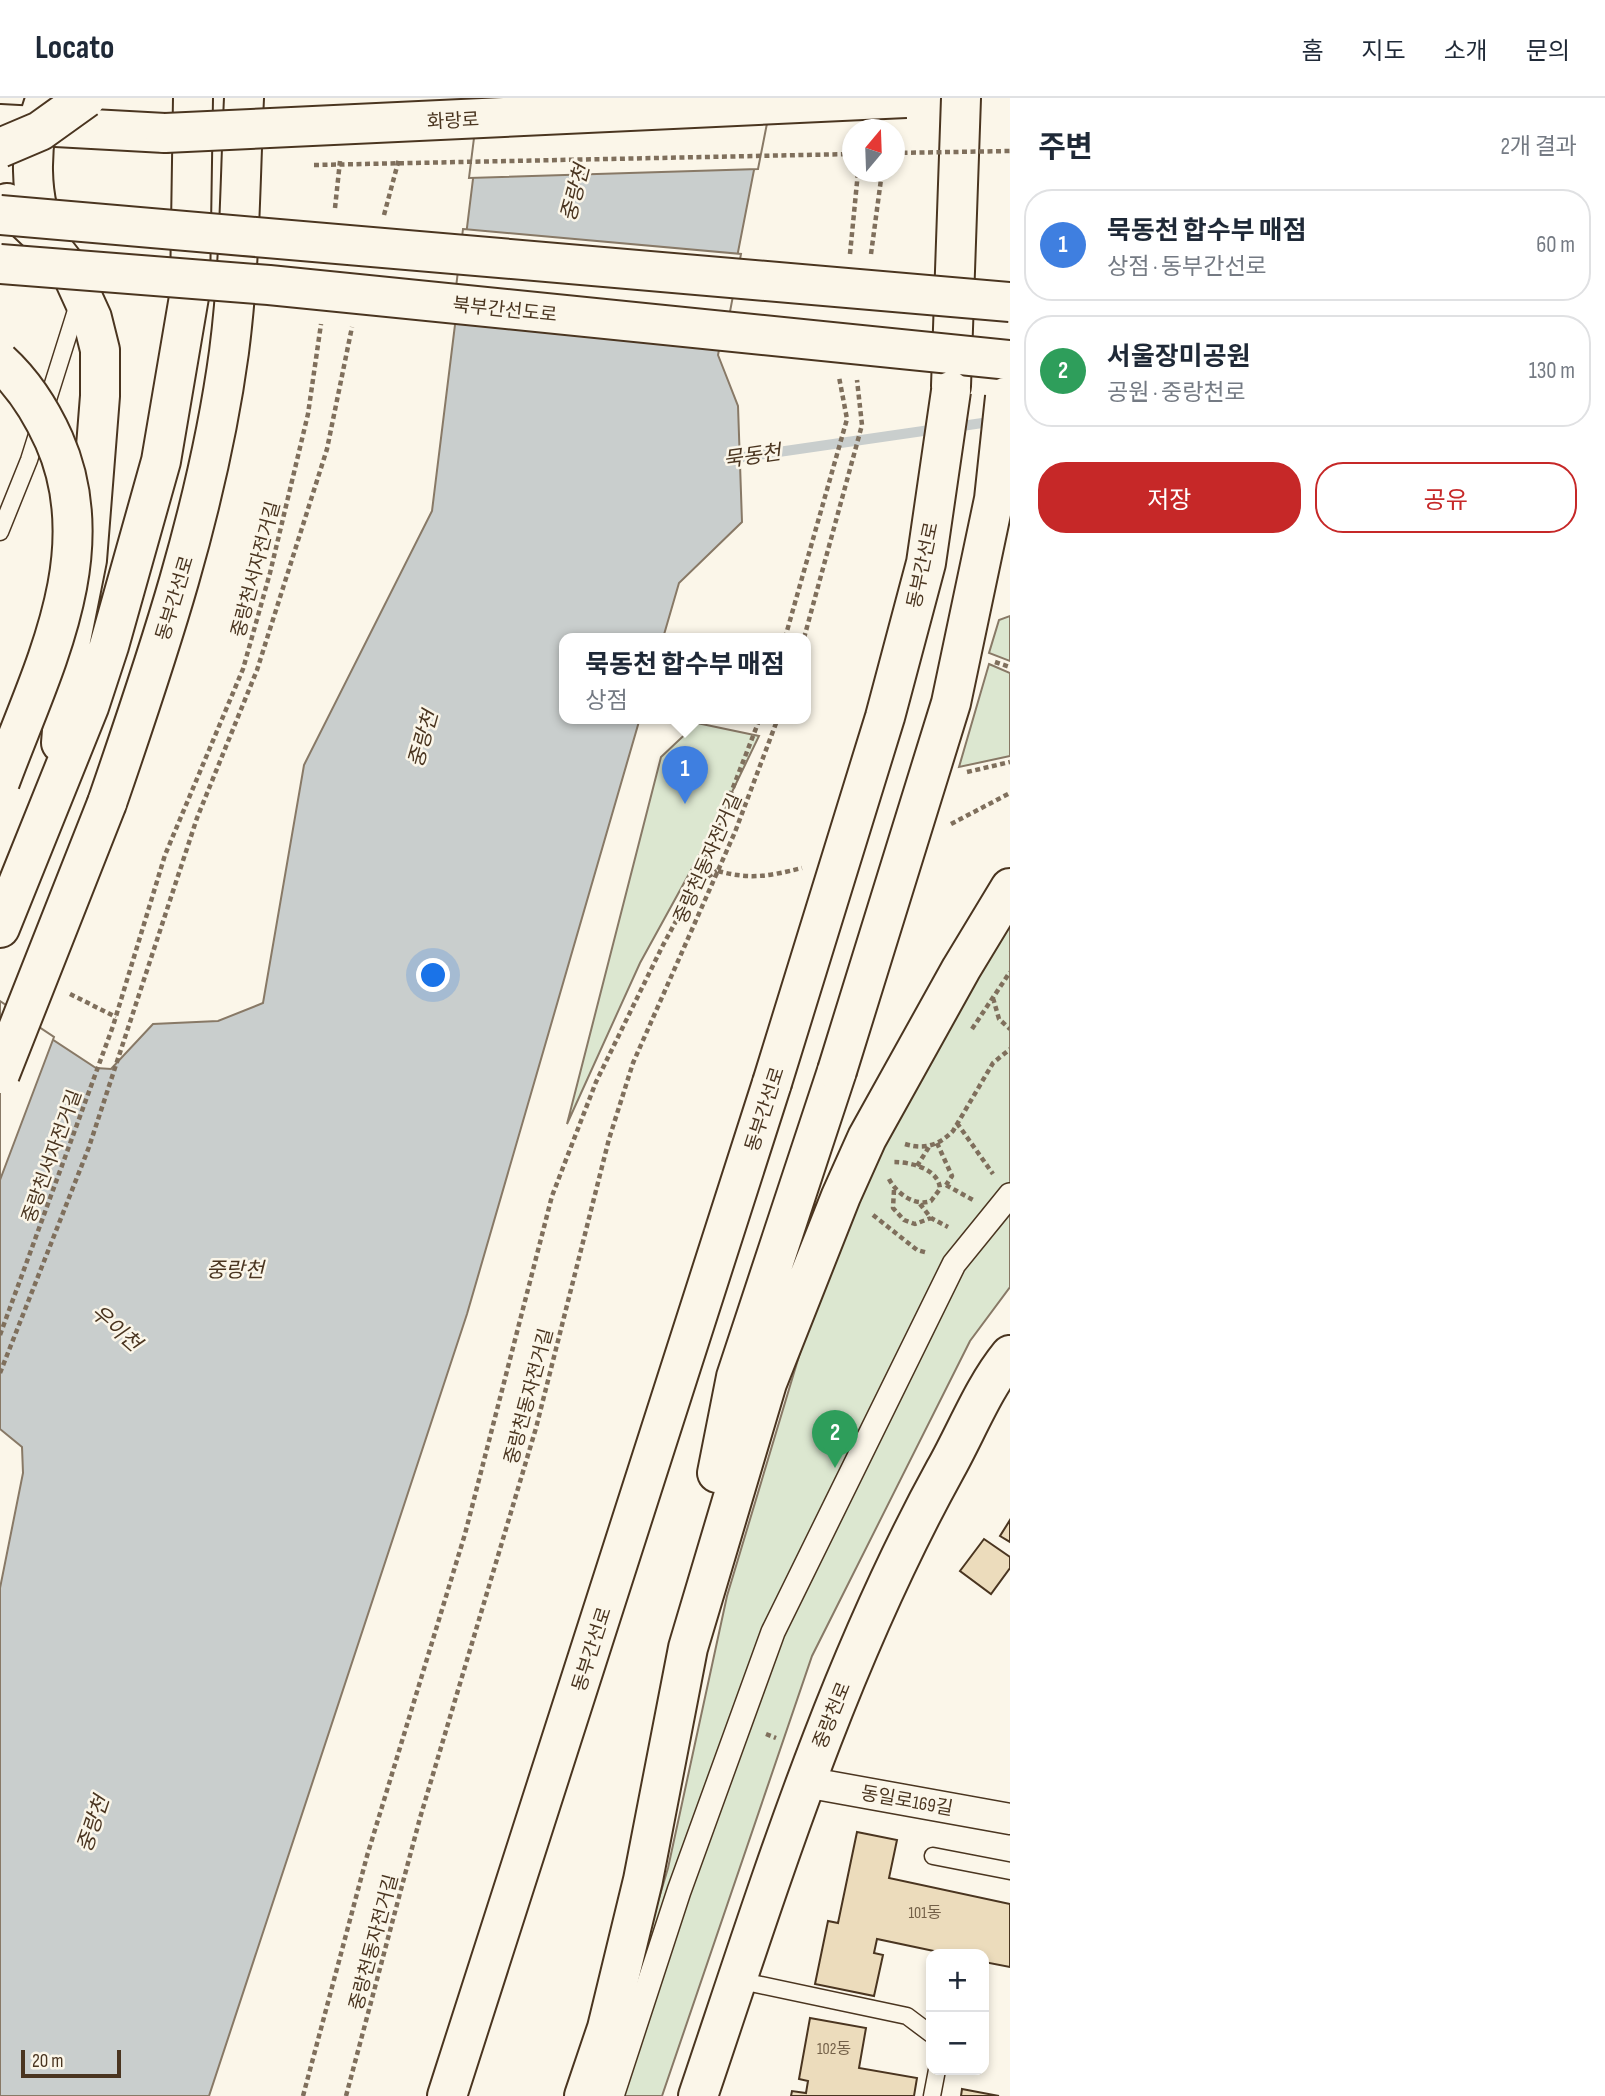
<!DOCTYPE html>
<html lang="ko">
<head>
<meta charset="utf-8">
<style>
	:root { --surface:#fff; --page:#f6f6f7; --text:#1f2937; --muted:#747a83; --line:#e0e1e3; --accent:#c62828 }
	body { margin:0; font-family:"Sofia Sans Condensed","Noto Sans KR",sans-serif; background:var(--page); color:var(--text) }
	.controls { position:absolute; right:21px; bottom:21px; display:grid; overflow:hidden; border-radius:14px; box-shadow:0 4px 10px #0003 }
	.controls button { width:63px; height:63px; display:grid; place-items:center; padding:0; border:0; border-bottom:2px solid var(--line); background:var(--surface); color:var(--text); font:35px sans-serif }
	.compass { position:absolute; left:842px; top:21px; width:63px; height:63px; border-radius:50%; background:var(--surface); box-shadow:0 4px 10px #0003; rotate:19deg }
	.scale { position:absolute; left:21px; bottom:18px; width:100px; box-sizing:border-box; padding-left:7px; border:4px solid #4a3520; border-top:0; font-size:19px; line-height:24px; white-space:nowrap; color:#4a3520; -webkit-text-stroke:5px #fbf6e9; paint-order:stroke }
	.you { position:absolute; left:434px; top:878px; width:24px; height:24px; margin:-18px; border:5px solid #fff; border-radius:50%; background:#1a73e8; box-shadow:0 0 0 10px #1a73e833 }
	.badge { display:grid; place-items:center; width:46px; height:46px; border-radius:50%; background:var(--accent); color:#fff; font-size:23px; font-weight:700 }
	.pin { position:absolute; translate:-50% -58px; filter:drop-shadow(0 2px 4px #0008) }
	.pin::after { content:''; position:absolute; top:37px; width:24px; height:21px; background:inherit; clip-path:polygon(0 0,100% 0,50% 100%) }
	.popup { position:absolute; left:559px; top:535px; width:252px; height:91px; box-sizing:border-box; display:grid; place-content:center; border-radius:14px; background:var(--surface); filter:drop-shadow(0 2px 5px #0005); font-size:23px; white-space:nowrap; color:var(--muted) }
	.popup b { font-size:26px; color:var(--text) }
	.popup::after { content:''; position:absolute; left:50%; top:100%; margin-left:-14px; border:14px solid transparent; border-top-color:var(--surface) }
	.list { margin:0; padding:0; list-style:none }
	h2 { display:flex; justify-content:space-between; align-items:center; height:91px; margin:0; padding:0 28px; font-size:30px }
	h2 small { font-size:23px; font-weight:400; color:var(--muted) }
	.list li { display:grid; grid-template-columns:46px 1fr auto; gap:21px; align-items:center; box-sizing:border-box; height:112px; margin:0 14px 14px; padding:0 14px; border:2px solid var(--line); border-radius:28px }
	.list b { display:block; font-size:26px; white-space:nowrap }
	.list p { margin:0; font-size:23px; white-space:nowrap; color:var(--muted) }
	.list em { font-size:23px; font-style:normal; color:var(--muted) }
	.actions { display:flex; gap:14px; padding:21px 28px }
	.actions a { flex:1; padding:16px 0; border:2px solid var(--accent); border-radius:28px; text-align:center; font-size:24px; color:var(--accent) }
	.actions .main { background:var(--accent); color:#fff }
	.map { position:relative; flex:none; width:1010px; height:1998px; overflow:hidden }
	header { display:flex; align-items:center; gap:42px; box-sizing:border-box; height:98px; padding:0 35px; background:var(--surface); border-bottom:2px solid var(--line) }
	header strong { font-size:33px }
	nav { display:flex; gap:38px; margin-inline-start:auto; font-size:24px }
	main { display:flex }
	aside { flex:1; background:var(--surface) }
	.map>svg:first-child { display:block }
	.green { fill:#dce7d0; stroke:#887966; stroke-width:2 }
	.water { fill:#c9cecd; stroke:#887966; stroke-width:2 }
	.pier { fill:#fbf6e9; stroke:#887966; stroke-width:2 }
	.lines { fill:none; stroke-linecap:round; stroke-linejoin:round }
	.stream { stroke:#c9cecd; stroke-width:10 }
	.building { fill:#ecdcbc; stroke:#4a3520; stroke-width:2 }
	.service-casing { stroke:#4a3520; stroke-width:19 }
	.pedestrian-casing { stroke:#4a3520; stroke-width:26 }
	.minor-casing { stroke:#4a3520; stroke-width:33 }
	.secondary-casing { stroke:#4a3520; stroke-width:42 }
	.primary-casing { stroke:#4a3520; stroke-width:42 }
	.trunk-casing { stroke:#4a3520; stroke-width:42 }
	.path { stroke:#7f6f5c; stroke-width:4.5; stroke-dasharray:5 3.5; stroke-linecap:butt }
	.service { stroke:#fbf6e9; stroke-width:16 }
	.pedestrian { stroke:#fbf6e9; stroke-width:23 }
	.minor { stroke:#fbf6e9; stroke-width:30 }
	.secondary { stroke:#fbf6e9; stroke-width:38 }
	.primary { stroke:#fbf6e9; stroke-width:38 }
	.trunk { stroke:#fbf6e9; stroke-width:38 }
	.primary-bridge-casing { stroke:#4a3520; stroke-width:42; stroke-linecap:butt }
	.trunk-bridge-casing { stroke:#4a3520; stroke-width:42; stroke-linecap:butt }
	.path-bridge { stroke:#7f6f5c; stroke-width:4.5; stroke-dasharray:5 3.5; stroke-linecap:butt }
	.primary-bridge { stroke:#fbf6e9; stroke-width:38 }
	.trunk-bridge { stroke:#fbf6e9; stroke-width:38 }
	.labels { text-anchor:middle; stroke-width:5; stroke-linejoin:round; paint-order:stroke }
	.number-label { font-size:16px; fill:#725f47 }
	.street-label { font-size:19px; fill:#4a3520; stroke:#fbf6e9 }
	.water-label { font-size:21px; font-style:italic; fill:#4a3520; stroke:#fbf6e9 }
</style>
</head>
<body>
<header>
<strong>Locato</strong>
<nav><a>홈</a><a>지도</a><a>소개</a><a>문의</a></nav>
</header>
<main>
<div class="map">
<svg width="1010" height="1998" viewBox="0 0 1010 1998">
	<rect width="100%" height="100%" fill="#fbf6e9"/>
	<!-- green -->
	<path class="green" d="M 1010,518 L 1010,563 L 989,555 L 999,522 Z
		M 989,566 L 1010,575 L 1010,658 L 959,669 Z
		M 697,625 L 759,638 L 717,725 L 640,865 L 567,1026 L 661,659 Z
		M 1010,815 L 1010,1189 L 970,1243 L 812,1558 L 662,1998 L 600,1998 L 668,1770 L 727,1498 L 823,1178 L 868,1067 Z"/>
	<!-- water -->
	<path class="water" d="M 483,0 L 768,0 L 718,257 L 738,308 L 742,424 L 679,485 L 663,540 L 564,540 L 564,620 L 640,620 L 467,1216 L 209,1998 L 0,1998 L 0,1490 L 23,1375 L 22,1349 L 0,1331 L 0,907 L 96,970 L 111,971 L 153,926 L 218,923 L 263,905 L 304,667 L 432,413 Z"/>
	<!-- pier -->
	<path class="pier" d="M 479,0 L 772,0 L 758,71 L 469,80 Z
		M 463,131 L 741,156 L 724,245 L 452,223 Z
		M 0,903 L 54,939 L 0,1082 Z"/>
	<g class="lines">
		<!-- stream -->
		<path class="stream" d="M 955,329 L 996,323
			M 730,361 L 937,331"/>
	</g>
	<!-- building -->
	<path class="building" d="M 1010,1422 L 1010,1444 L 1000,1438 Z
		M 984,1441 L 1010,1459 L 1010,1470 L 991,1496 L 960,1473 Z
		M 857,1734 L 897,1742 L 889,1780 L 1010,1806 L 1010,1869 L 984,1864 L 984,1856 L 948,1856 L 877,1841 L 874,1855 L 883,1857 L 874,1898 L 815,1886 L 828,1823 L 838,1825 Z
		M 810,1920 L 866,1930 L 859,1970 L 917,1980 L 914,1998 L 791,1998 L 792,1993 L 806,1995 L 808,1983 L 799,1981 Z
		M 962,1991 L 999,1998 L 961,1998 Z"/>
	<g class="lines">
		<!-- service casing -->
		<g class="service-casing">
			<path id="service" d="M 0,434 L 29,362 L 79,203
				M 933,1758 L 1010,1773
				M 737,1882 L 907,1918 L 931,1936
				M 932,1998 L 937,1972"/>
		</g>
		<!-- pedestrian casing -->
		<g class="pedestrian-casing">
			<path id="pedestrian" d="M 612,1998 L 679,1793 L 773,1534 L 954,1166 L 1010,1097"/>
		</g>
		<!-- minor casing -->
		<g class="minor-casing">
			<path id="minor" d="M 805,1684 L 1010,1721"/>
		</g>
		<!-- secondary casing -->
		<g class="secondary-casing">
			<path id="secondary" d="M 698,1998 C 770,1785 836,1570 945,1372 C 966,1335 983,1290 1010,1257"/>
		</g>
		<!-- primary casing -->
		<g class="primary-casing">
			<path id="primary" d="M 0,26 L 165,35"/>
		</g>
		<!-- trunk casing -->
		<g class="trunk-casing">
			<path id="trunk" d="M 46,0 C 28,42 28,104 50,144
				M 7,105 L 47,143 L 71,174 L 92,220 L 100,252 L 100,298 L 87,462 L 68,557 L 61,645
				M 951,288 L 961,0
				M 107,705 C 158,557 208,409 229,254 C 240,170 240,85 244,0
				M 0,830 L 89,609 L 109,548 L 161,363 L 190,193 L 193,0
				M 717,1375 L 736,1279 L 837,973
				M 447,1998 L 772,985
				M 584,1998 L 607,1930 L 643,1782 L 688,1550 L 767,1285 L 841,1098 L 867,1040 L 961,871 L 1010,790"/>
		</g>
		<!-- path -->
		<path class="path" d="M 335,110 L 340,63
			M 384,117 L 399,61
			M 850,156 L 858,74
			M 871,156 L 882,74
			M 785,540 L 847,321 L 839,279
			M 804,540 L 862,327 L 857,282
			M 995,564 L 1010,569
			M 967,674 L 1010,664
			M 951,726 L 1010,695
			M 718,773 C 751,782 769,778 802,770
			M 696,785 L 760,620
			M 70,896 L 116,919
			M 993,900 L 999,921 L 1010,931
			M 972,931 L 1010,874
			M 957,1025 L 993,1076
			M 937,1045 L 952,1078 L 946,1087
			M 905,1046 C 925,1052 939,1047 953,1033 L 993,965 L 1010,951
			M 917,1068 L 929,1049
			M 889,1081 C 896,1095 915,1109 931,1103 L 940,1091 C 939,1071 911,1064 894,1064
			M 946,1087 L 973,1102
			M 894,1092 L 893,1110 L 904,1122 L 915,1126 L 931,1120
			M 920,1106 L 931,1120 L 948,1129
			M 873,1117 L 917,1152 L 928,1155
			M 0,1237 L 113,928 L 165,757 L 243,571 L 270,475 L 308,316 L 321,226
			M 0,1275 L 89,1049 L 197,720 L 257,572 L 327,351 L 352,229
			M 766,1636 L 776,1640
			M 303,1998 L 367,1758 L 465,1436 L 552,1098 L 596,984 L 662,849 L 696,786 L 717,773
			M 346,1998 L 420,1720 L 536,1330 L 609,1041 L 633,965 L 735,734 L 778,620"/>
		<!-- service -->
		<use href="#service" class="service"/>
		<!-- pedestrian -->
		<use href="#pedestrian" class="pedestrian"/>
		<!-- minor -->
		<use href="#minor" class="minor"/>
		<!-- secondary -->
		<use href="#secondary" class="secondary"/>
		<!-- primary -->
		<use href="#primary" class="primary"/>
		<!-- trunk -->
		<use href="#trunk" class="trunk"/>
		<!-- primary-bridge casing -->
		<g class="primary-bridge-casing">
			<path id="primary-bridge" d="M 165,35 L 906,0"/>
		</g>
		<!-- trunk-bridge casing -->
		<g class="trunk-bridge-casing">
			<path id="trunk-bridge" d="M 0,50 L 40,33 L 86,0
				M 0,117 L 1010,204
				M 0,166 L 269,187 L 1010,262
				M 0,264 C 24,286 41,313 54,342 C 105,457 40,575 0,684
				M 837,973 L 951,605 L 994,401 L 1005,299
				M 0,976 L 107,705
				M 772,985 L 885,619 L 926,465 L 951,293"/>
		</g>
		<!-- path-bridge -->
		<path class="path-bridge" d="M 894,55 L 1010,53
			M 314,67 L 852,56"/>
		<!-- primary-bridge -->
		<use href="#primary-bridge" class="primary-bridge"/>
		<!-- trunk-bridge -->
		<use href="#trunk-bridge" class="trunk-bridge"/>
	</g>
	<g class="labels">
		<!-- number labels -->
		<g class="number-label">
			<text x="925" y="1820">101동</text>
			<text x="834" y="1956">102동</text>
		</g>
		<!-- street labels -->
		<g class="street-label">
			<text transform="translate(453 22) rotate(-3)" y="7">화랑로</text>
			<text transform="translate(505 211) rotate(6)" y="7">북부간선도로</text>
			<text transform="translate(922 467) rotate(-78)" y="7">동부간선로</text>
			<text transform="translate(255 471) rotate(-75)" y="7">중랑천서자전거길</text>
			<text transform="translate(174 500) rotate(-73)" y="7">동부간선로</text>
			<text transform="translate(707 760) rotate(-66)" y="7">중랑천동자전거길</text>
			<text transform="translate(764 1011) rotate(-72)" y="7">동부간선로</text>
			<text transform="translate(51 1058) rotate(-70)" y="7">중랑천서자전거길</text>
			<text transform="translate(528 1298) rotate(-75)" y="7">중랑천동자전거길</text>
			<text transform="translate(591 1551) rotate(-72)" y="7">동부간선로</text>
			<text transform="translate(831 1617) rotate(-68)" y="7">중랑천로</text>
			<text transform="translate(907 1702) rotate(10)" y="7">동일로169길</text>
			<text transform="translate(373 1844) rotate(-75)" y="7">중랑천동자전거길</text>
		</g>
		<!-- water labels -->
		<g class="water-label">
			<text transform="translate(575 95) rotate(-75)" y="7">중랑천</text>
			<text transform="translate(752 358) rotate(-8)" y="7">묵동천</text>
			<text transform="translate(423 641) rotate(-74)" y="7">중랑천</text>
			<text x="235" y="1179">중랑천</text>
			<text transform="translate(116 1230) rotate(41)" y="7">우이천</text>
			<text transform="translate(93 1726) rotate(-71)" y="7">중랑천</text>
		</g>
	</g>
</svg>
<div class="controls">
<button>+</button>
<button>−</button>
</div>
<svg class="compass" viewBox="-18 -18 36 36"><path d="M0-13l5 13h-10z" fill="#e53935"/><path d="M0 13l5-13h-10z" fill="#747a83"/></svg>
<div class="scale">20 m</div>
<div class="you"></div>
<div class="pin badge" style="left:685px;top:706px;background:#3f7fe0">1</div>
<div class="popup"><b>묵동천 합수부 매점</b>상점</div>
<div class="pin badge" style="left:835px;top:1370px;background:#2e9e5b">2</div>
</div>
<aside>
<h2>주변<small>2개 결과</small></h2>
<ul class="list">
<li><span class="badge" style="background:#3f7fe0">1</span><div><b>묵동천 합수부 매점</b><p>상점 · 동부간선로</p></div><em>60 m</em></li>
<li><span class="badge" style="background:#2e9e5b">2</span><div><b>서울장미공원</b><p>공원 · 중랑천로</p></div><em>130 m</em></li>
</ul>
<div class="actions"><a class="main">저장</a><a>공유</a></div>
</aside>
</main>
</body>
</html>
